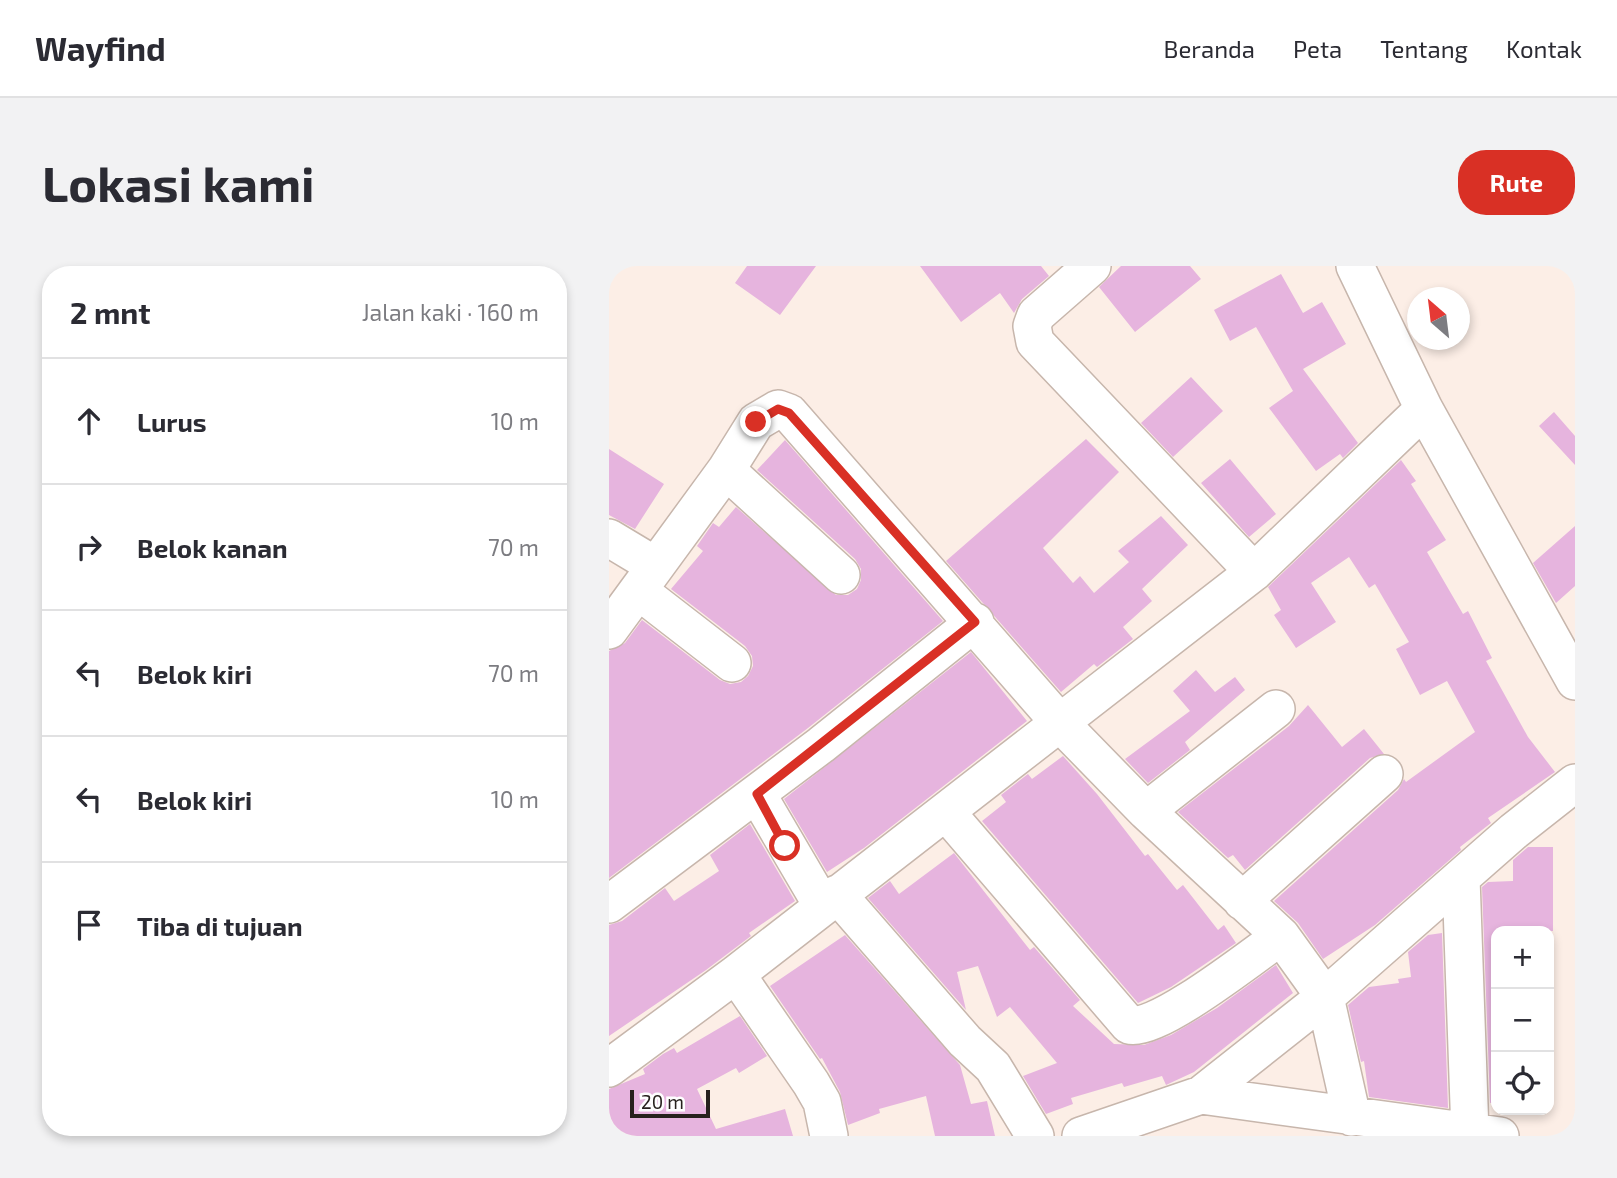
<!DOCTYPE html>
<html lang="id">
<head>
<meta charset="utf-8">
<style>
	:root { --surface:#fff; --page:#f2f2f3; --text:#2b2b33; --muted:#7c7c81; --line:#e1e1e2; --accent:#d93025 }
	body { margin:0; font-family:"Exo 2",sans-serif; background:var(--page); color:var(--text) }
	.controls { position:absolute; right:21px; bottom:21px; display:grid; overflow:hidden; border-radius:14px; box-shadow:0 4px 10px #0003 }
	.controls button { width:63px; height:63px; display:grid; place-items:center; padding:0; border:0; border-bottom:2px solid var(--line); background:var(--surface); color:var(--text); font:35px sans-serif }
	.compass { position:absolute; left:798px; top:21px; width:63px; height:63px; border-radius:50%; background:var(--surface); box-shadow:0 4px 10px #0003; rotate:332deg }
	.scale { position:absolute; left:21px; bottom:18px; width:80px; box-sizing:border-box; padding-left:7px; border:4px solid #27211d; border-top:0; font-size:19px; line-height:24px; white-space:nowrap; color:#27211d; -webkit-text-stroke:5px #fefefe; paint-order:stroke }
	.stop { position:absolute; width:21px; height:21px; margin:-16px; border:5px solid #d93025; border-radius:50%; background:#fff }
	.stop.end { background:#d93025; border-color:#fff; box-shadow:0 2px 7px #0008 }
	.list { margin:0; padding:0; list-style:none }
	h2 { display:flex; justify-content:space-between; align-items:center; height:91px; margin:0; padding:0 28px; font-size:30px }
	h2 small { font-size:23px; font-weight:400; color:var(--muted) }
	.list li { display:grid; grid-template-columns:46px 1fr auto; gap:21px; align-items:center; box-sizing:border-box; height:126px; padding:0 28px; border-top:2px solid var(--line) }
	.list b { display:block; font-size:26px; white-space:nowrap }
	.list em { font-size:23px; font-style:normal; color:var(--muted) }
	.icon { flex:none; width:38px; height:38px; fill:none; stroke:currentColor; stroke-width:2; stroke-linecap:round; stroke-linejoin:round }
	.map { position:relative; flex:none; width:966px; height:870px; overflow:hidden; border-radius:28px }
	header { display:flex; align-items:center; gap:42px; box-sizing:border-box; height:98px; padding:0 35px; background:var(--surface); border-bottom:2px solid var(--line) }
	header strong { font-size:33px }
	nav { display:flex; gap:38px; margin-inline-start:auto; font-size:24px }
	.intro { display:flex; align-items:center; justify-content:space-between; box-sizing:border-box; height:168px; padding:0 42px }
	h1 { margin:0; font-size:49px }
	.button { padding:18px 32px; border-radius:28px; background:var(--accent); color:#fff; font-size:24px; font-weight:700 }
	main { display:flex; gap:42px; padding:0 42px }
	aside { flex:1; background:var(--surface); border-radius:28px; box-shadow:0 4px 10px #0003 }
	.map>svg:first-child { display:block }
	.building { fill:#e6b4de }
	.lines { fill:none; stroke-linecap:round; stroke-linejoin:round }
	.minor-casing { stroke:#c7b6ac; stroke-width:40 }
	.minor { stroke:#fff; stroke-width:37 }
	.route { stroke:#d93025; stroke-width:9 }
</style>
</head>
<body>
<header>
<strong>Wayfind</strong>
<nav><a>Beranda</a><a>Peta</a><a>Tentang</a><a>Kontak</a></nav>
</header>
<div class="intro"><h1>Lokasi kami</h1><a class="button">Rute</a></div>
<main>
<aside>
<h2>2 mnt<small>Jalan kaki · 160 m</small></h2>
<ul class="list">
<li><svg class="icon" aria-label="ahead" viewBox="0 0 24 24"><path d="M12 20V5M6 11l6-6 6 6"/></svg><div><b>Lurus</b></div><em>10 m</em></li>
<li><svg class="icon" aria-label="right" viewBox="0 0 24 24"><path d="M7 20v-9h11M14 6l5 5-5 5"/></svg><div><b>Belok kanan</b></div><em>70 m</em></li>
<li><svg class="icon" aria-label="left" viewBox="0 0 24 24"><path d="M17 20v-9H6M10 6l-5 5 5 5"/></svg><div><b>Belok kiri</b></div><em>70 m</em></li>
<li><svg class="icon" aria-label="left" viewBox="0 0 24 24"><path d="M17 20v-9H6M10 6l-5 5 5 5"/></svg><div><b>Belok kiri</b></div><em>10 m</em></li>
<li><svg class="icon" aria-label="arrive" viewBox="0 0 24 24"><path d="M6 21V4h12l-3 4 3 4H6"/></svg><div><b>Tiba di tujuan</b></div></li>
</ul>
</aside>
<div class="map">
<svg width="966" height="870" viewBox="0 0 966 870">
	<rect width="100%" height="100%" fill="#fceee6"/>
	<!-- building -->
	<path class="building" d="M 138,0 L 207,0 L 171,49 L 126,17 Z
		M 311,0 L 432,0 L 440,10 L 413,33 L 405,47 L 391,27 L 352,56 Z
		M 512,0 L 581,0 L 592,13 L 526,66 L 490,21 Z
		M 672,8 L 694,47 L 713,36 L 737,78 L 694,103 L 749,177 L 734,192 L 731,188 L 707,205 L 660,142 L 684,125 L 647,61 L 621,75 L 605,44 Z
		M 582,111 L 614,145 L 564,191 L 532,157 Z
		M 945,146 L 966,170 L 966,199 L 930,160 Z
		M 477,173 L 510,206 L 434,282 L 464,317 L 471,310 L 485,327 L 520,296 L 509,285 L 552,250 L 579,279 L 533,323 L 543,335 L 514,361 L 524,373 L 488,401 L 485,398 L 452,426 L 337,295 Z
		M 176,174 L 334,355 L 199,462 L 0,612 L 0,385 L 16,377 L 33,354 L 111,414 L 121,418 L 132,416 L 139,410 L 144,400 L 143,390 L 136,380 L 62,323 L 94,285 L 88,280 L 104,257 L 110,261 L 127,241 L 227,329 L 239,329 L 248,323 L 252,314 L 252,303 L 246,293 L 148,204 Z
		M 0,183 L 55,218 L 26,263 L 0,249 Z
		M 621,193 L 667,248 L 640,271 L 592,217 Z
		M 792,194 L 807,215 L 802,218 L 837,274 L 818,286 L 854,348 L 859,345 L 883,392 L 877,395 L 919,471 L 946,506 L 879,552 L 882,557 L 851,581 L 852,584 L 766,659 L 714,693 L 689,657 L 665,635 L 789,524 L 795,513 L 797,516 L 866,466 L 838,415 L 811,429 L 787,383 L 800,376 L 766,318 L 760,322 L 740,291 L 702,317 L 727,356 L 687,382 L 665,349 L 672,344 L 659,321 Z
		M 966,260 L 966,320 L 947,337 L 924,297 Z
		M 362,386 L 418,455 L 255,582 L 218,606 L 175,533 Z
		M 587,404 L 606,426 L 626,411 L 636,424 L 576,476 L 581,484 L 539,517 L 516,493 L 581,445 L 564,425 Z
		M 699,439 L 733,481 L 755,463 L 775,488 L 761,492 L 636,604 L 624,589 L 619,592 L 569,546 L 680,460 Z
		M 454,490 L 488,528 L 536,590 L 539,588 L 568,624 L 574,619 L 609,664 L 615,659 L 627,677 L 562,721 L 529,737 L 373,555 L 397,536 L 392,529 L 419,508 L 423,513 Z
		M 141,558 L 186,635 L 140,667 L 142,670 L 97,704 L 0,770 L 0,659 L 13,655 L 56,622 L 65,635 L 110,605 L 101,589 Z
		M 919,581 L 944,581 L 944,665 L 887,665 L 887,717 L 883,718 L 887,725 L 887,836 L 881,837 L 873,621 L 879,616 L 904,615 L 904,594 Z
		M 345,587 L 421,684 L 425,681 L 471,734 L 464,740 L 505,778 L 535,779 L 562,769 L 608,742 L 667,699 L 684,727 L 585,806 L 557,819 L 553,810 L 515,821 L 513,817 L 462,832 L 464,838 L 437,848 L 414,810 L 448,797 L 401,741 L 388,751 L 369,700 L 348,706 L 357,744 L 259,632 L 281,615 L 290,628 Z
		M 833,667 L 839,842 L 760,831 L 755,795 L 752,796 L 739,739 L 760,721 L 790,717 L 789,713 L 802,711 L 799,686 L 819,669 Z
		M 236,669 L 351,799 L 362,838 L 378,835 L 386,870 L 326,870 L 317,830 L 270,843 L 271,847 L 239,859 L 231,826 L 213,792 L 211,793 L 161,720 Z
		M 131,750 L 158,790 L 130,807 L 127,802 L 88,823 L 107,863 L 176,843 L 184,870 L 0,870 L 0,823 L 36,808 L 34,803 L 54,788 L 65,782 L 68,787 Z"/>
	<g class="lines">
		<!-- minor casing -->
		<g class="minor-casing">
			<path id="minor" d="M 483,0 L 427,49 L 423,60 L 426,76 L 645,306
				M 746,0 L 815,143 L 966,415
				M 117,204 L 232,309
				M 0,272 L 45,299
				M 30,325 L 123,397
				M 0,364 L 117,204 L 147,156 L 169,143 L 180,147 L 452,458 L 537,545 L 672,670 L 716,731 L 743,851
				M 148,528 L 213,639
				M 537,545 L 667,443
				M 337,546 L 520,759 C 547,767 646,688 672,670
				M 852,612 L 861,867
				M 228,628 L 356,775 L 384,801 L 426,870
				M 633,635 L 775,508
				M 0,638 L 212,479 L 366,356
				M 127,708 L 202,817 L 213,836 L 220,870
				M 0,802 L 127,708 L 645,306 L 815,143
				M 592,829 L 891,870
				M 472,870 L 592,829 L 716,731 L 905,565 L 966,517"/>
		</g>
		<!-- minor -->
		<use href="#minor" class="minor"/>
	</g>
	<g class="lines">
		<!-- route -->
		<path class="route" d="M 147,156 L 169,143 L 180,147 L 366,356 L 148,528 L 176,580"/>
	</g>
</svg>
<div class="controls">
<button>+</button>
<button>−</button>
<button><svg class="icon" aria-label="locate" viewBox="0 0 24 24"><circle cx="12" cy="12" r="6"/><path d="M12 2v4M12 18v4M2 12h4M18 12h4"/></svg></button>
</div>
<svg class="compass" viewBox="-18 -18 36 36"><path d="M0-13l5 13h-10z" fill="#e53935"/><path d="M0 13l5-13h-10z" fill="#7c7c81"/></svg>
<div class="scale">20 m</div>
<div class="stop" style="left:176px;top:580px"></div>
<div class="stop end" style="left:147px;top:156px"></div>
</div>
</main>
</body>
</html>
